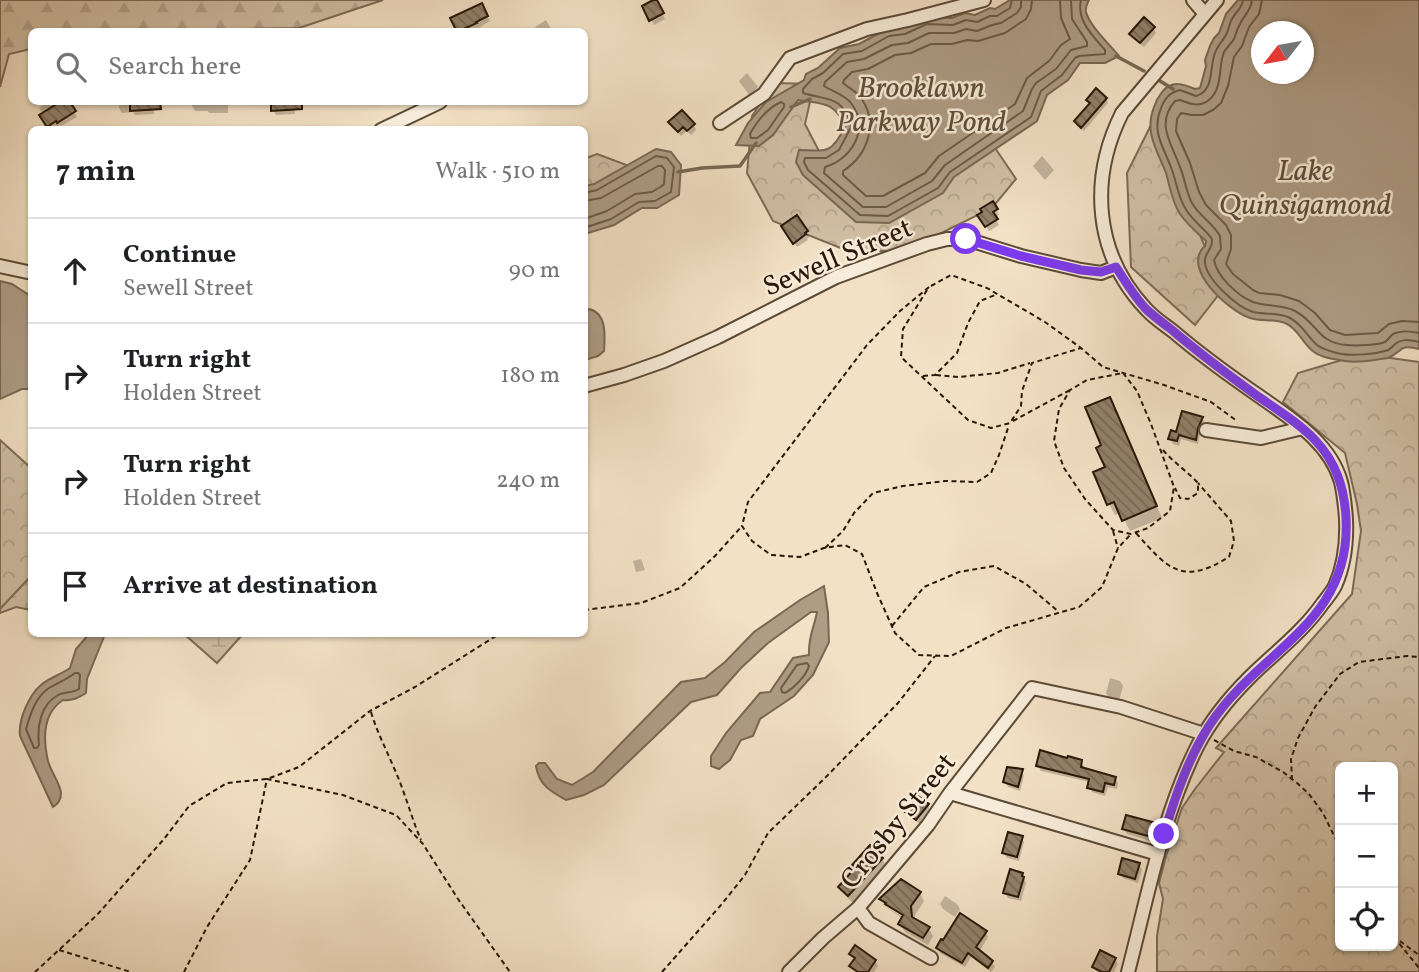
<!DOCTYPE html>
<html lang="en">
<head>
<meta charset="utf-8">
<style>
	:root { --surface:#fff; --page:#f6f6f6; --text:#202124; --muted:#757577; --line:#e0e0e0 }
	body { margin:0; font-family:Vollkorn,serif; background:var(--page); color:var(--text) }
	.controls { position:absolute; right:21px; bottom:21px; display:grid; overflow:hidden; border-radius:10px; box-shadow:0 2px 5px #0004 }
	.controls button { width:63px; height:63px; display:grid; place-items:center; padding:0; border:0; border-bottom:2px solid var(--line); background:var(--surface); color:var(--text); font:35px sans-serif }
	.compass { position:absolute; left:1251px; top:21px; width:63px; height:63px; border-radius:50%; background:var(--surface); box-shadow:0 2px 5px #0004; rotate:239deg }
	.stop { position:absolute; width:21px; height:21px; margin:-16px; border:5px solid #7c3aed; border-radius:50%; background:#fff }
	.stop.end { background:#7c3aed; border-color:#fff; box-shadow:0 2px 7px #0008 }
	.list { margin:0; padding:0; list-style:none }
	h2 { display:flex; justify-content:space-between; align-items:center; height:91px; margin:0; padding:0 28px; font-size:30px }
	h2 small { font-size:23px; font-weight:400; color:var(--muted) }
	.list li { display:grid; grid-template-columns:46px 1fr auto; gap:21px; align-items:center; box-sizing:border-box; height:105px; padding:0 28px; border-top:2px solid var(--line) }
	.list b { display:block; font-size:26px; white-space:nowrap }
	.list p { margin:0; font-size:23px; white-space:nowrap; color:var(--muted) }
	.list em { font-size:23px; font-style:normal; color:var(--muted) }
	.icon { flex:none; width:38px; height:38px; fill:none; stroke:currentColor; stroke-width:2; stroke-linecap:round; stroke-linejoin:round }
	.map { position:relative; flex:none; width:1419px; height:972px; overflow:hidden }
	.search { position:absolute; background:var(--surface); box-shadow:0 2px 5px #0004; left:28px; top:28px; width:560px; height:77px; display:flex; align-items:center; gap:18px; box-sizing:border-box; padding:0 24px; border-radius:10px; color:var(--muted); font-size:26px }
	.panel { position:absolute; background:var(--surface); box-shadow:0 2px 5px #0004; left:28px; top:126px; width:560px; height:511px; border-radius:10px }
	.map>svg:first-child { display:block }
	.forest { fill:url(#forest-firs); stroke:#7d6b56; stroke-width:2 }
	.wetland { fill:url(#wetland-marsh); stroke:#7d6b56; stroke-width:2 }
	.park { fill:url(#park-crowns); stroke:#7d6b56; stroke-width:2; fill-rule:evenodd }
	.water { fill:#ae9c85; stroke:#796753; stroke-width:2; fill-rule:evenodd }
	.shadow { fill:#0003; fill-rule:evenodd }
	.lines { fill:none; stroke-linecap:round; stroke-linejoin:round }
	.shore { stroke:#6c5a46; stroke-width:2 }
	.stream { stroke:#796753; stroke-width:3.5 }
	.building { fill:url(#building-back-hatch); stroke:#291708; stroke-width:2 }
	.minor-casing { stroke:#5c4a37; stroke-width:16 }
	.path { stroke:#291708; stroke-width:2; stroke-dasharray:5 3.5; stroke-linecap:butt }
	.minor { stroke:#f7ecd9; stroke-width:12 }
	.route { stroke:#7c3aed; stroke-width:9 }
	.labels { text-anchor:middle; stroke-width:5; stroke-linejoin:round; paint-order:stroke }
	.street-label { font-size:28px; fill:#291708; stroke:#f7ecd9 }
	.water-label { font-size:30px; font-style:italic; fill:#5e4c3a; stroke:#f7ecd9 }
</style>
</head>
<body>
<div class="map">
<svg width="1419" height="972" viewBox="0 0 1419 972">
	<defs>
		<pattern id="forest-firs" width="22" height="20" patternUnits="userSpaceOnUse" patternTransform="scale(1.75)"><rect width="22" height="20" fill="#d1bfa5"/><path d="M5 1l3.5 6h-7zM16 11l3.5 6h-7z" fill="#b3a38d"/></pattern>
		<pattern id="wetland-marsh" width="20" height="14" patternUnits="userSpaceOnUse" patternTransform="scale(1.75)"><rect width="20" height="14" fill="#d1bfa5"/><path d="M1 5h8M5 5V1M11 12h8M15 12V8" fill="none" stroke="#b3a38d"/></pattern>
		<pattern id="park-crowns" width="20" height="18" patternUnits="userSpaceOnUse" patternTransform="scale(1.75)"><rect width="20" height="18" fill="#d1bfa5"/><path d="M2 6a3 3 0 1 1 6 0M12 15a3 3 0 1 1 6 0" fill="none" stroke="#b3a38d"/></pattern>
		<pattern id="building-back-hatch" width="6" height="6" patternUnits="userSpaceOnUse" patternTransform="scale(1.75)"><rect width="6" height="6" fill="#92806a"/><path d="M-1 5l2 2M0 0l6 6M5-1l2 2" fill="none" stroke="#776855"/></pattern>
	</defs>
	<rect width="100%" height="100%" fill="#f3e1c5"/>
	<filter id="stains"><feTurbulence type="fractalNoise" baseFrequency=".00286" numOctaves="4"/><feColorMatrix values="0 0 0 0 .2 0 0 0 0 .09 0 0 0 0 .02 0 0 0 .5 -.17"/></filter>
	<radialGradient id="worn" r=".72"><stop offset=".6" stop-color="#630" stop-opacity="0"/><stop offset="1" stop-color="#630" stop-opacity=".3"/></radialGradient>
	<!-- forest -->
	<path class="forest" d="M 0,0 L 383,0 L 299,28 L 32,32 L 31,49 L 9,54 L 0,87 Z"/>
	<!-- wetland -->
	<path class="wetland" d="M 31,544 L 31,610 L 16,607 L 0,613 L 0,553 Z
		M 184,634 L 243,634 L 217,663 Z"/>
	<!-- park -->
	<path class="park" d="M 774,83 L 814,84 L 805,124 L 821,155 L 989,139 L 1016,179 L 992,208 L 905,251 L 848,251 L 773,221 L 747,173 L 752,116 Z
		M 1152,123 L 1223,289 L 1195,325 L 1131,267 L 1127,173 Z
		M 597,154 L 629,166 L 585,222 L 584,159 Z
		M 1362,354 L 1419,362 L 1419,972 L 1157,972 L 1157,936 L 1163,899 L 1159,883 L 1166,856 L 1182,808 L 1195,789 L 1224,752 L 1216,748 L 1352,594 L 1361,531 L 1357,504 L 1345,453 L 1283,402 L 1298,373 ZM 1340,767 L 1393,767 L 1393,946 L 1340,946 Z
		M 0,440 L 32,469 L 31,576 L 0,609 Z"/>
	<!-- water -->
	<path class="water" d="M 1010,0 L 1089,0 C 1087,5 1085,6 1086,12 C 1089,25 1110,45 1119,56 L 1105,63 L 1080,63 L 1068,80 L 1047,95 L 1037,121 L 954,177 L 943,193 L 889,223 L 856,222 L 803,175 L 796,162 L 799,150 C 828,151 831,154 845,127 C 835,101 822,104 798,100 L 773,135 L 759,146 L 736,145 L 748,123 L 766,102 L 804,80 L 806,74 L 818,68 L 840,48 L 859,44 L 887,29 L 904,27 L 926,17 L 952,18 L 965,13 L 975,15 L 990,8 L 995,9 Z
		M 1238,0 L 1419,0 L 1419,349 C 1398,344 1404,351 1388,358 C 1373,360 1355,364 1339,360 C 1332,359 1319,356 1314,352 C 1303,344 1299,330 1287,324 C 1275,318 1262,322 1250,318 C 1229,311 1180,268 1205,246 L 1206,241 C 1197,233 1187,224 1180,214 C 1172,202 1170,187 1166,173 C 1157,150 1144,132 1154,107 C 1156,101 1158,97 1162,92 C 1172,80 1183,84 1195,89 L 1200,88 L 1206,66 L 1205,60 L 1210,46 L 1214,38 L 1219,33 L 1226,14 ZM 1262,32 L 1304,32 L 1304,74 L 1262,74 Z
		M 656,149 L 671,152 L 681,165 L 679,195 L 657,208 L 642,208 L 614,225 L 585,234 L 585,186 L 594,184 Z
		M 0,281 L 12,284 L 32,297 L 31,389 L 22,389 L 0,399 Z
		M 589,309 C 607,313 605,336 604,351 L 598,356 L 585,360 L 585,310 Z
		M 824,586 L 828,613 L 829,642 L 813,675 L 794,696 L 760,719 L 753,736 L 741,740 L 730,760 L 719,769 L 711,766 L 711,756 L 726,733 L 760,693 L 770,692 L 793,658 L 809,655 C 808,636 814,629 817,612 L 811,612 L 768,643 L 741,668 L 717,695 L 691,702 L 604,785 L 584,795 L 566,800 C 550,791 539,785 536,766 L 539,763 L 545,763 L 557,779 L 572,785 L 593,772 L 681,682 L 705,678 L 725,662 L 754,632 L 800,600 Z
		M 89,634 L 105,634 L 87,679 L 86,693 C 78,698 72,701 63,700 C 43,713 43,739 48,761 C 51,772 60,783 61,793 C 61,800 58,804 53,807 L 20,736 C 18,720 29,695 41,685 C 49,678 60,675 70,668 L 76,649 Z"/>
	<!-- shadow -->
	<path class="shadow" d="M 655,1 L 665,19 L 654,25 L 644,6 Z
		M 481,5 L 490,21 L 472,32 L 459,32 L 453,19 Z
		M 546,20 L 553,32 L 538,32 L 535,27 Z
		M 1153,28 L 1156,33 L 1144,47 L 1134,39 L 1131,34 Z
		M 747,73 L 758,87 L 749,95 L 739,81 Z
		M 1106,99 L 1108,103 L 1084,131 L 1076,122 L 1091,105 L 1088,100 Z
		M 49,102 L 68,102 L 77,117 L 61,126 L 60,125 L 50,130 L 41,115 L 43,114 L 39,108 Z
		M 119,102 L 154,102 L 154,114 L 135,115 L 133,112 L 122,113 L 119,108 Z
		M 192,102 L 228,102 L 228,113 L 209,113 L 208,111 L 195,111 L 192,106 Z
		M 273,102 L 295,102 L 295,114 L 276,115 L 273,110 Z
		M 671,123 L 694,125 L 696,130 L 691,135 L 687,131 L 681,136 Z
		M 1042,156 L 1054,170 L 1045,180 L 1033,166 Z
		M 992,203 L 999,215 L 995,217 L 999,225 L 989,231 L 979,215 Z
		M 796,217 L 809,237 L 807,239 L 808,240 L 797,247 L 783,226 Z
		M 1115,410 L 1162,518 L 1130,531 L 1121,513 L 1115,515 L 1109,504 L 1107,468 L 1103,446 Z
		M 1202,418 L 1205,423 L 1200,434 L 1198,444 L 1181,439 L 1179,446 L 1173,444 L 1170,439 Z
		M 641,559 L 645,570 L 636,572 L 633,561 Z
		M 1110,678 L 1120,681 L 1123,686 L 1119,701 L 1109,698 L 1106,693 Z
		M 1081,762 L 1084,767 L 1083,770 L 1115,778 L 1118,783 L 1117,789 L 1108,787 L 1105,796 L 1092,792 L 1089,787 L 1090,782 L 1041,771 L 1038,766 Z
		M 1021,771 L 1024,776 L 1020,791 L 1008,787 L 1005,782 Z
		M 928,805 L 930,811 L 920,824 L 910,817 L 907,812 Z
		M 1154,824 L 1157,829 L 1154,842 L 1127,834 L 1124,829 Z
		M 1021,837 L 1024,842 L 1019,861 L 1007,858 L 1004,853 Z
		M 882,859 L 887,867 L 853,903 L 845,895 L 840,887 Z
		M 1139,865 L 1142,870 L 1138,883 L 1123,878 L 1120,873 Z
		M 1022,874 L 1026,883 L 1021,901 L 1008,898 L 1005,893 Z
		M 920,893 L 924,901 L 915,915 L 915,921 L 928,928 L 933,936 L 928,945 L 905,932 L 900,924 L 903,919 L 886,907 L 881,899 ZM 886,903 L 911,918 L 910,921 L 886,907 Z
		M 945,896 L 957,904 L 960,909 L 955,917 L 943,909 L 940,904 Z
		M 986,932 L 988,937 L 979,952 L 992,962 L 995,967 L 991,972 L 971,957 L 965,967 L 940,953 L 938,948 Z
		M 851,954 L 875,961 L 878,966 L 874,972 L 856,972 L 851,966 L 856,960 Z
		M 1115,959 L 1118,964 L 1114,972 L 1097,972 L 1094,967 Z"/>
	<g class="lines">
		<!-- shore -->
		<path class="shore" d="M 1012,0 L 1010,8 L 997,16 L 990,16 L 977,22 L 966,20 L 953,25 L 927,24 L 905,34 L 889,36 L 862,51 L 843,54 L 823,73 L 812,79 L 803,89 L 803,93 C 829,101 843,95 851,127 L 839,150 L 826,158 L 805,158 L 804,162 L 808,170 L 860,215 L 888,216 L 938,188 L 950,172 L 1031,117 L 1041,91 L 1062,75 L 1075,58 L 1079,56 L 1105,54 L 1105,50 C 1093,36 1076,20 1081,0
			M 1021,0 L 1021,7 L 1017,13 L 1001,23 L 992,25 L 977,31 L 966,29 L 954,33 L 929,33 L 908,43 L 892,45 L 864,59 L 847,62 L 825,82 L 824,86 C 832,91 845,95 851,103 C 871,128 851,160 825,167 L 824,173 L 863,207 L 886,207 L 932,181 L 945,165 L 1023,111 L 1032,89 L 1036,83 L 1056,69 L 1071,50 L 1087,46 L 1087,42 L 1072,19 L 1071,0
			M 1032,0 L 1031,9 L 1026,19 L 1005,33 L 978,41 L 967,40 L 952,44 L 931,44 L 911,53 L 895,55 L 868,69 L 852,72 L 844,80 L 843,83 C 849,88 856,91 861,98 C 879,123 868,155 843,171 L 843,175 L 866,196 L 883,196 L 925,173 L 939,156 L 1015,104 L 1027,78 L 1049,61 L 1061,45 L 1070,39 L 1061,18 L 1060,0
			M 1243,0 C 1242,9 1236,11 1232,19 C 1229,24 1229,30 1226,35 C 1223,41 1217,46 1215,53 C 1209,68 1215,90 1196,96 L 1180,90 C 1169,93 1165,98 1161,108 C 1151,133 1164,147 1172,170 C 1177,183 1178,199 1187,211 C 1194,222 1205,229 1212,239 C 1213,252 1203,252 1205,263 C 1207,280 1237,307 1253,312 C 1266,315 1278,312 1290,318 C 1302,324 1307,336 1317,345 C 1322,349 1335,353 1342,354 C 1352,356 1375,354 1385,351 C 1390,350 1390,349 1394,345 C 1401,338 1410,340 1419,342
			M 1252,0 C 1251,11 1244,15 1240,24 C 1237,29 1236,34 1234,39 C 1231,44 1227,47 1224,52 C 1218,67 1223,87 1210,99 C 1201,108 1190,104 1180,100 L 1175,101 C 1155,124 1172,144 1180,167 C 1185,179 1186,192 1192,203 C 1199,216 1213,223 1220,236 L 1221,249 L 1214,260 C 1217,277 1238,296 1253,302 C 1267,307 1282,304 1295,311 C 1318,323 1317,343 1347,345 C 1355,346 1379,345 1385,342 C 1388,340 1390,336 1393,334 C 1401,330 1410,331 1419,333
			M 1262,0 L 1259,14 L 1249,27 L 1242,46 L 1234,57 L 1228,86 L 1221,103 L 1213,110 L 1203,115 L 1192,115 L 1181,113 L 1177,119 L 1176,131 L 1190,163 L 1199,192 L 1206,205 L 1226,225 L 1231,235 L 1231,249 L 1226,264 L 1233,274 L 1253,290 L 1259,293 L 1280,295 L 1299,301 L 1315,313 L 1330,330 L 1345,335 L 1378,333 L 1389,324 L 1402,321 L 1419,322
			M 781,102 L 784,104 L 784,107 L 768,130 L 757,138 L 751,138 L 750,134 C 757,121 768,108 781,102 Z
			M 584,193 L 597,190 L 656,156 L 667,158 L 674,167 L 671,192 L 655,201 L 639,202 L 611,219 L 584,228
			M 584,201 L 601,198 L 658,166 L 662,166 L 665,170 L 664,184 L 662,186 L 652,192 L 635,194 L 607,211 L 584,219
			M 807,663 L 809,666 C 806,676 794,688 785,693 L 782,692 L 781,688 L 797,665 Z
			M 75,673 L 78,673 L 80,675 L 79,689 C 71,694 65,691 58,695 C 40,705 37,727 39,745 L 37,748 L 34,748 L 26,729 C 30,715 36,696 49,688 C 58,683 67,679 75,673 Z"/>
		<!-- stream -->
		<path class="stream" d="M 1116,56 L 1144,71
			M 1160,81 L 1173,89
			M 791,107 L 810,99
			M 678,172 L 702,168 L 740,166 L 756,143"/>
	</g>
	<!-- building -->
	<path class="building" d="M 653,0 L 657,0 L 664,13 L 649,21 L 642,6 Z
		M 482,3 L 488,16 L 476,22 L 477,23 L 457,32 L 450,18 Z
		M 1144,17 L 1155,27 L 1140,43 L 1129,34 Z
		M 1096,88 L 1107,98 L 1081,128 L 1074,121 L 1090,103 L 1086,100 Z
		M 60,102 L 70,102 L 76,111 L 57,123 L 56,121 L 47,127 L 39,115 Z
		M 130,102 L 160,102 L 161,109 L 130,111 Z
		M 271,102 L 302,102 L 302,109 L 271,111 Z
		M 682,110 L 695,124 L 687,131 L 683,127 L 678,132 L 668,122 Z
		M 993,201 L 998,209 L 993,212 L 998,219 L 985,227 L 977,215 L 982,212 L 980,209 Z
		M 797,215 L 808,231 L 805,233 L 806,234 L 793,244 L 781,226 Z
		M 1110,397 L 1157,506 L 1122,521 L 1114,502 L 1107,505 L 1093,472 L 1105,467 L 1096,448 L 1101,445 L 1085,407 Z
		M 1182,411 L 1203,417 L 1198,428 L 1196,440 L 1179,435 L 1177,441 L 1168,439 L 1171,430 L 1176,432 Z
		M 1040,750 L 1067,758 L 1068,756 L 1082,760 L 1081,767 L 1116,777 L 1114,785 L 1105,783 L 1103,792 L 1087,788 L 1089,779 L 1036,766 Z
		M 1007,767 L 1023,769 L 1018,787 L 1003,782 Z
		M 918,796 L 929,804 L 916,820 L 905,812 Z
		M 1126,815 L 1156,823 L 1152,837 L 1122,829 Z
		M 1008,832 L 1023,836 L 1017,857 L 1002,853 Z
		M 870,845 L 883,858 L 848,896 L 838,887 L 855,868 L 852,865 Z
		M 1122,858 L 1140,863 L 1135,879 L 1118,874 Z
		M 1010,869 L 1023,873 L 1022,876 L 1024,877 L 1018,897 L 1003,893 Z
		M 901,879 L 921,892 L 911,906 L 912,917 L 930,927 L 923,938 L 898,924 L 903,915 L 885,904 L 886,903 L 879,899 Z
		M 960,913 L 987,931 L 976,947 L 993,961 L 988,968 L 968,953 L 962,963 L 936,948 L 941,939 L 943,940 Z
		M 855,945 L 876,960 L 868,972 L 858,972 L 849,966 L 855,958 L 849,954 Z
		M 1100,950 L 1116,958 L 1109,972 L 1102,972 L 1092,967 Z"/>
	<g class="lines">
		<!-- minor casing -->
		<g class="minor-casing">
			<path id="minor" d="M 1193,0 L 1205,14
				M 720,123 L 764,94 L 790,58 L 867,29 L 908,20 L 984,0
				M 381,130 L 440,102
				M 0,266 L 32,273
				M 584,386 L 624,375 L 664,361 L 718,337 L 836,277 L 927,244 L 947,239 L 966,239 L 1021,256 L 1081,270 L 1101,273 L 1116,267
				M 1206,430 L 1261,438 L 1303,428
				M 950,793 L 1158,854
				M 858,908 L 869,923 L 931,958
				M 789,972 L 823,938 L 858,908 L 928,825 L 950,793 L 1032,688 L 1121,707 L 1204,734
				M 1128,972 C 1148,896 1162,816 1198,745 C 1211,720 1229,698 1249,678 C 1274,653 1302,633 1323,603 C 1327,598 1332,592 1335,586 C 1345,564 1347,542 1346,519 C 1345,506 1344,494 1341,482 C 1330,442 1290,418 1259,396 C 1230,376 1201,355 1174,332 C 1165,325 1154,318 1146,309 C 1094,254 1089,179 1122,113 L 1217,0"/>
		</g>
		<!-- path -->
		<path class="path" d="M 931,286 L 951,275 L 987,288 L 1045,322 L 1081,348 L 1103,367 L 1164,385 L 1211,402 L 1237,421
			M 929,287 L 900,311 L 867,345 L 748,502 L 742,526 L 752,541 L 771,555 L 800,557 L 824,548 L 845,545 L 862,554 L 877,593 L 895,633 L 919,655 L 951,656 L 1006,628 L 1079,607 L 1102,587 L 1118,548 L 1131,534
			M 927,290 L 903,329 L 901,357 L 968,420 L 991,428 L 1010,423 L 1021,406 L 1022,391 L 1032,363 L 1081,348
			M 1123,373 L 1137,391 L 1151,424 L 1174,487 L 1170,511 L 1148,528 L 1131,534 L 1113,530 L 1085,499 L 1064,468 L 1054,441 L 1059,409 L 1070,390 L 1087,380 Z
			M 936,375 L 958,377 L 998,373 L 1030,363
			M 923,376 L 935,375 L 957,353 L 968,323 L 980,301 L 995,295
			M 1013,421 L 1070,390
			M 1163,450 C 1174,463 1187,471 1198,483 L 1198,493 L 1188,499 L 1180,498 L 1175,488
			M 1113,531 L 1118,548
			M 1136,533 C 1168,569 1182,586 1229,557 L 1234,541 L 1231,521 L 1198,483
			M 825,548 L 843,531 L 854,513 L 873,493 L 903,486 L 945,481 L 977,482 L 991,473 L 999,455 L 1009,425
			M 584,610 L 641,603 L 680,588 L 715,556 L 742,526
			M 892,626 L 924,587 L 959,572 L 994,566 L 1026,584 L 1059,612
			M 371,712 C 377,732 386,749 394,768 C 405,792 411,817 421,840
			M 1214,740 L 1234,751 L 1256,757 L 1283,772 L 1297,783 L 1309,794 L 1323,813 L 1340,848
			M 1292,780 L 1291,759 L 1298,738 L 1315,707 L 1340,674 L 1359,662 L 1407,656 L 1419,657
			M 1393,936 L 1419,955
			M 1394,937 L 1419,968
			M 59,950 L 131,972
			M 35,972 L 97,915 L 164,839 L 189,806 L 227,783 L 267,779 L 299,767 L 370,711 L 415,687 L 499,634
			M 184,972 L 207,927 L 250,860 L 267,779 L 343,795 L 396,815 L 423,844 L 458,899 L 510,972
			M 662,972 L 721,905 L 745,875 L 768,833 L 825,778 L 898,703 L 935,656"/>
		<!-- minor -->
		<use href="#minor" class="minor"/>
	</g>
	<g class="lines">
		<!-- route -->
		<path class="route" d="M 966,239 L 1021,256 L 1081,270 L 1101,272 L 1116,267 C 1125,281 1135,298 1147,310 C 1155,317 1164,324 1172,330 C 1199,353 1227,374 1256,395 C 1276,409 1298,422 1315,440 C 1336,462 1344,487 1346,517 C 1352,625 1258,649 1209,726 C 1188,759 1175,797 1164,834"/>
	</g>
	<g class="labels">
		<!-- street labels -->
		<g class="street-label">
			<text transform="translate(837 256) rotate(-23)" y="10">Sewell Street</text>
			<text transform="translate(897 820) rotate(-51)" y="10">Crosby Street</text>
		</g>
		<!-- water labels -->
		<g class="water-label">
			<text x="921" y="97">Brooklawn<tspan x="921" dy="34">Parkway Pond</tspan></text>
			<text x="1305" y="180">Lake<tspan x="1305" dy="34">Quinsigamond</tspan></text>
		</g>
	</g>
	<rect width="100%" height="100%" filter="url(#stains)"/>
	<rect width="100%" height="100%" fill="url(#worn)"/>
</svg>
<div class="controls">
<button>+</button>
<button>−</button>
<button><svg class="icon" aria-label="locate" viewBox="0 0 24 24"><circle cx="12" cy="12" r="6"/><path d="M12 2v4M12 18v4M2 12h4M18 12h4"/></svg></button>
</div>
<svg class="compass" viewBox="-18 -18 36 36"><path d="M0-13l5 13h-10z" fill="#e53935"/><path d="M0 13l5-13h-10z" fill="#757577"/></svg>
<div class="stop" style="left:966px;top:239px"></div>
<div class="stop end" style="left:1164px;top:834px"></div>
<div class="search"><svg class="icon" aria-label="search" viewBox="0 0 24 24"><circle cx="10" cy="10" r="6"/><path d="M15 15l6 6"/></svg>Search here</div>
<section class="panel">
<h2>7 min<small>Walk · 510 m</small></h2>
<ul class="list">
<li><svg class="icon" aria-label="ahead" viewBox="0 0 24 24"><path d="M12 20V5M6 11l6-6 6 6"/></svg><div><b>Continue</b><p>Sewell Street</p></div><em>90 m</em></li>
<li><svg class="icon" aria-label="right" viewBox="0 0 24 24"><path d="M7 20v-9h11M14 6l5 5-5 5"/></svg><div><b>Turn right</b><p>Holden Street</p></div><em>180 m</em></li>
<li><svg class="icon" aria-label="right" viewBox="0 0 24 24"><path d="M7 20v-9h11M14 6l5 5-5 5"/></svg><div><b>Turn right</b><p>Holden Street</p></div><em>240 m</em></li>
<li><svg class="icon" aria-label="arrive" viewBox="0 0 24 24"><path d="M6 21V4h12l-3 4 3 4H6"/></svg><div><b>Arrive at destination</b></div></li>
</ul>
</section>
</div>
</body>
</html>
